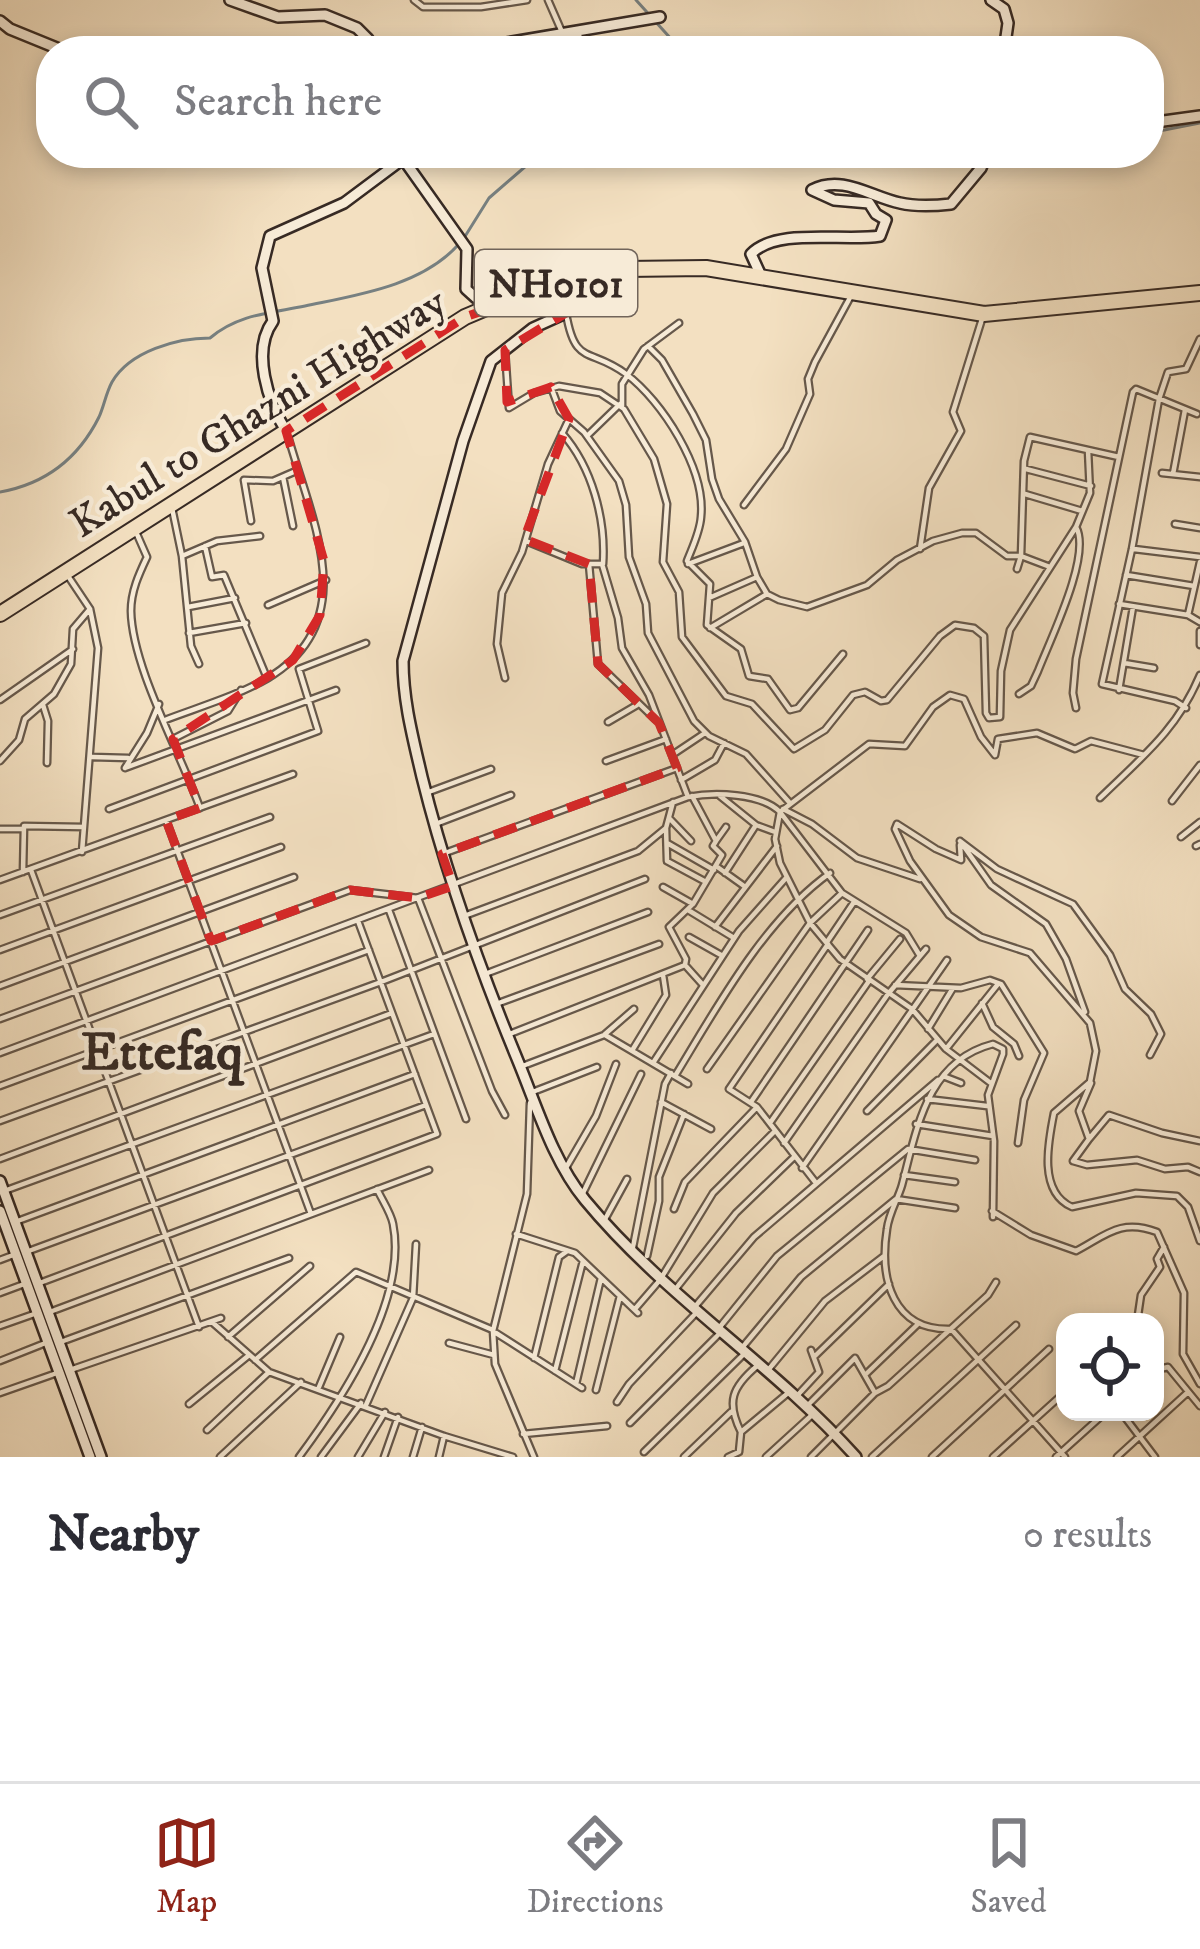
<!DOCTYPE html>
<html lang="en">
<head>
<meta charset="utf-8">
<style>
	:root { --surface:#fff; --page:#f7f7f7; --text:#2b2b33; --muted:#7c7c81; --line:#e1e1e2; --accent:#8f2418 }
	body { margin:0; font-family:"IM FELL DW Pica",serif; background:var(--page); color:var(--text) }
	.controls { position:absolute; right:36px; bottom:36px; display:grid; overflow:hidden; border-radius:24px; box-shadow:0 6px 18px #0003 }
	.controls button { width:108px; height:108px; display:grid; place-items:center; padding:0; border:0; border-bottom:3px solid var(--line); background:var(--surface); color:var(--text); font:60px sans-serif }
	.list { margin:0; padding:0; list-style:none }
	h2 { display:flex; justify-content:space-between; align-items:center; height:156px; margin:0; padding:0 48px; font-size:51px }
	h2 small { font-size:39px; font-weight:400; color:var(--muted) }
	.icon { flex:none; width:66px; height:66px; fill:none; stroke:currentColor; stroke-width:2; stroke-linecap:round; stroke-linejoin:round }
	.map { position:relative; flex:none; width:1200px; height:1457px; overflow:hidden }
	.search { position:absolute; background:var(--surface); box-shadow:0 6px 18px #0003; left:36px; right:36px; top:36px; height:132px; display:flex; align-items:center; gap:30px; box-sizing:border-box; padding:0 42px; border-radius:48px; color:var(--muted); font-size:45px }
	.sheet { height:324px; background:var(--surface) }
	nav { display:flex; justify-content:space-around; align-items:center; box-sizing:border-box; height:168px; border-top:3px solid var(--line); background:var(--surface); font-size:33px; color:var(--muted) }
	nav a { display:grid; justify-items:center; gap:6px }
	nav .on { color:var(--accent) }
	.map>svg:first-child { display:block }
	.lines { fill:none; stroke-linecap:round; stroke-linejoin:round }
	.stream { stroke:#778081; stroke-width:3 }
	.street-casing { stroke:#66584b; stroke-width:9 }
	.secondary-casing { stroke:#372a24; stroke-width:14 }
	.highway-casing { stroke:#372a24; stroke-width:18 }
	.street { stroke:#f7ebd7; stroke-width:4.5 }
	.secondary { stroke:#f7ebd7; stroke-width:9 }
	.highway { stroke:#f3e0c1; stroke-width:14 }
	.marked { fill:none; stroke:#d62828; stroke-width:9; stroke-dasharray:24 15; stroke-linejoin:round }
	.labels { text-anchor:middle; stroke-width:9; stroke-linejoin:round; paint-order:stroke }
	.shield { fill:#f7ebd7; stroke:#71645a; stroke-width:3 }
	.shield-label { font-size:39px; font-weight:bold; fill:#372a24 }
	.street-label { font-size:42px; fill:#372a24; stroke:#f7ebd7 }
	.district-label { font-size:54px; font-weight:bold; fill:#372a24; stroke:#f7ebd7 }
</style>
</head>
<body>
<div class="map">
<svg width="1200" height="1457" viewBox="0 0 1200 1457">
	<rect width="100%" height="100%" fill="#f3e0c1"/>
	<filter id="stains"><feTurbulence type="fractalNoise" baseFrequency=".00167" numOctaves="4"/><feColorMatrix values="0 0 0 0 .2 0 0 0 0 .09 0 0 0 0 .02 0 0 0 .5 -.17"/></filter>
	<radialGradient id="worn" r=".72"><stop offset=".6" stop-color="#630" stop-opacity="0"/><stop offset="1" stop-color="#630" stop-opacity=".3"/></radialGradient>
	<g class="lines">
		<!-- stream -->
		<path class="stream" d="M 636,0 L 682,51
			M 1149,133 L 1200,123
			M 464,238 L 489,198 L 541,153
			M 0,492 C 45,484 78,459 99,417 C 104,406 106,393 112,382 C 130,351 177,338 210,338 C 238,314 271,313 305,306 C 357,295 421,286 458,245"/>
		<!-- street casing -->
		<g class="street-casing">
			<path id="street" d="M 414,0 L 423,7 L 481,7 L 527,0
				M 548,0 L 562,32
				M 566,313 C 575,367 590,347 626,374 C 662,401 706,469 701,517 C 700,532 692,548 687,561 L 710,584 L 707,625 L 741,649 L 749,676 L 768,679 L 790,710 L 798,708 L 843,654
				M 648,346 L 662,360 L 693,414 L 706,440 L 712,479 L 719,499 L 745,542 L 757,577 L 767,594 L 779,600 L 807,607 L 867,585 L 897,560 L 933,541 L 962,533 L 976,533 L 1007,556 L 1021,556 L 1050,567
				M 505,350 L 509,408 L 534,393 L 559,386 L 600,393 L 624,409 L 654,459 L 667,504 L 663,562 L 679,592 L 682,637 L 726,696 L 752,704 L 794,749 L 825,730 L 853,695 L 865,692 L 881,701 L 887,700 L 940,636 L 955,625 L 974,628 L 984,636 L 986,713 L 989,718 L 1000,717 L 1001,671 L 1010,630 L 1076,527 L 1090,493 L 1088,450
				M 551,387 L 560,411 L 584,432 L 619,481 L 626,505 L 629,557 L 646,604 L 648,633 L 694,721 L 709,736 L 746,754 L 789,802
				M 622,407 L 622,384 L 644,349 L 679,323
				M 587,436 L 620,404
				M 1026,469 L 1091,486
				M 1162,473 L 1200,477
				M 1173,474 L 1185,410
				M 283,477 L 293,526
				M 1025,494 L 1082,511
				M 744,505 L 786,449 L 810,394 L 808,379 L 815,362 L 852,294
				M 172,508 L 182,556 L 191,646 L 199,664
				M 251,521 L 244,480 L 273,481 L 296,471
				M 1175,524 L 1200,528
				M 136,532 L 147,557 C 139,574 131,591 131,611 C 132,667 180,752 200,808
				M 526,541 L 582,564 L 603,564 C 606,519 592,467 562,433
				M 205,546 L 212,577 L 224,575 L 267,678
				M 920,549 L 929,488 L 961,431 L 953,412 L 982,319
				M 1134,549 L 1200,557
				M 182,556 L 217,541 L 260,536
				M 1200,562 L 1188,615 L 1200,622
				M 589,564 L 598,664 L 655,719
				M 602,564 L 618,618 L 622,648 L 649,695 L 688,797
				M 688,564 L 744,543
				M 1017,569 L 1021,556 L 1024,461 L 1030,437 L 1119,457
				M 66,573 L 90,609 L 98,648 L 82,852
				M 1126,575 L 1194,586
				M 709,598 L 757,577
				M 1119,604 L 1188,615
				M 268,605 L 326,580
				M 188,607 L 235,598
				M 710,628 L 767,594
				M 1200,631 L 1200,645
				M 189,633 L 246,623
				M 1124,663 L 1154,668
				M 505,678 L 497,644 L 502,593 L 522,552 L 548,464 L 569,419
				M 1119,690 L 1133,607
				M 1019,694 L 1031,686 L 1038,671 C 1050,640 1092,555 1076,527
				M 0,700 L 73,649
				M 43,705 L 48,721 L 47,763
				M 1076,708 L 1073,693 L 1076,659 L 1133,392 L 1136,389 L 1197,414
				M 1186,708 L 1175,701 L 1102,684 L 1132,549 L 1159,399 L 1168,372 L 1186,369 L 1200,339
				M 165,720 C 199,707 237,696 268,678 C 364,621 311,519 288,436
				M 608,722 L 637,705
				M 175,738 L 228,711 L 241,690
				M 672,755 L 705,733
				M 995,755 L 998,739 L 1037,733 L 1075,749 L 1091,741 L 1144,755
				M 92,757 L 128,758
				M 0,761 L 19,740 L 25,719 L 54,694 L 71,664 L 73,629 L 90,609
				M 606,761 L 666,739
				M 125,768 L 336,690
				M 125,768 L 147,733 L 159,704
				M 681,780 L 715,760 L 724,743
				M 426,793 L 491,769
				M 720,796 L 756,825 L 775,832
				M 1100,798 C 1142,757 1177,730 1200,675
				M 1172,801 L 1200,765
				M 109,809 L 318,731 L 299,669 L 366,643
				M 783,809 L 812,824 L 857,858 L 920,879
				M 670,819 L 691,841
				M 166,820 L 311,1214
				M 438,823 L 511,795
				M 897,824 L 895,829 L 910,861 L 949,915 L 981,937 L 1030,953 L 1090,1023 L 1096,1051 L 1090,1082 L 1054,1113 C 1048,1143 1038,1192 1072,1207 L 1136,1193 L 1177,1196 L 1188,1207 L 1200,1241
				M 897,824 L 936,849 L 961,860 L 960,845
				M 666,828 L 667,861 L 706,882
				M 0,829 L 23,829
				M 1181,837 L 1200,822
				M 716,841 L 726,827
				M 960,841 L 997,869 L 1073,904 L 1110,955 L 1125,989 L 1151,1014 L 1161,1034 L 1150,1055
				M 960,841 L 991,885 L 1046,924 L 1066,959 L 1085,1012
				M 667,843 L 714,870
				M 1196,846 L 1200,844
				M 445,853 L 677,768
				M 716,866 L 744,886
				M 31,870 L 199,1327
				M 23,872 L 24,826 L 84,827
				M 725,873 L 756,825
				M 0,880 L 293,774
				M 663,887 L 693,904
				M 418,898 L 492,1091 L 505,1115
				M 389,910 L 466,1119
				M 688,910 L 734,938
				M 0,915 L 270,817
				M 464,916 L 638,851 L 666,828 L 673,802
				M 715,927 L 777,846
				M 689,937 L 721,955
				M 827,942 L 854,902
				M 0,950 L 281,847
				M 920,956 L 906,933 L 842,893 L 780,812 L 869,744 L 905,746 L 933,707 L 950,695 L 964,699 L 981,737 L 995,755
				M 685,965 L 703,985
				M 485,974 L 648,912
				M 867,979 L 900,939
				M 895,985 L 961,988 L 990,980 L 1001,984 L 1044,1053 L 1024,1100 L 1018,1143
				M 0,986 L 294,877
				M 982,1003 L 993,1027 L 1014,1044 L 1019,1056
				M 496,1004 L 659,944
				M 0,1019 L 350,890 L 418,898
				M 928,1029 L 953,988
				M 507,1035 L 685,965 L 686,959 L 669,927 L 693,904 L 722,855 L 713,846 L 716,841 L 692,796
				M 605,1035 L 688,1084
				M 633,1049 L 666,995 L 663,975
				M 946,1049 L 998,984
				M 0,1053 L 688,797 C 714,792 761,793 780,812 L 775,839 L 780,863 L 810,923 L 840,959 L 912,1009 L 946,1049 L 992,1084
				M 653,1063 L 739,931 L 786,878
				M 520,1067 L 604,1035 L 634,1009
				M 707,1069 L 810,923 L 842,893
				M 675,1076 C 717,1007 764,920 830,873
				M 943,1076 L 961,1083
				M 1091,1083 L 1079,1111 L 1089,1139 L 1073,1161 L 1087,1165 L 1137,1160 L 1165,1169 L 1188,1167 L 1200,1172
				M 0,1086 L 369,950
				M 530,1093 L 597,1067
				M 927,1099 L 987,1106
				M 661,1102 L 711,1129
				M 751,1102 L 868,930
				M 530,1103 L 527,1194 L 493,1331 L 495,1364 L 534,1457
				M 867,1111 L 937,1040
				M 0,1121 L 381,982 L 645,879
				M 770,1123 L 869,981
				M 916,1124 L 993,1136
				M 1089,1139 L 1109,1115 L 1162,1133 L 1200,1141
				M 784,1143 L 888,994 L 926,949
				M 0,1159 L 392,1013
				M 567,1166 L 596,1116 L 616,1064
				M 802,1168 L 947,960
				M 904,1175 L 955,1182
				M 816,1183 L 757,1107 L 729,1089 L 828,944
				M 4,1191 L 434,1034
				M 583,1193 L 641,1074
				M 674,1209 L 685,1182 L 757,1107
				M 992,1211 L 1031,1235 L 1076,1251 C 1105,1236 1120,1218 1157,1232 L 1184,1293 L 1183,1354 L 1200,1384
				M 993,1217 L 994,1141 L 988,1095 L 1003,1054 L 1003,1049 L 993,1044 C 927,1061 917,1128 902,1185 C 898,1199 889,1213 887,1229 C 879,1279 893,1331 951,1329 L 1065,1457
				M 604,1221 L 627,1179
				M 15,1222 L 415,1074
				M 516,1234 L 575,1253 L 638,1313
				M 633,1247 L 665,1084 L 671,1073
				M 26,1252 L 426,1105
				M 647,1256 L 659,1201 L 659,1177 L 684,1114
				M 0,1260 L 16,1254
				M 37,1284 L 437,1134 L 358,921
				M 674,1291 L 736,1213 L 794,1157
				M 0,1293 L 27,1283
				M 635,1309 L 660,1280 L 713,1193 L 775,1131
				M 693,1309 L 754,1237 L 938,1080
				M 47,1313 L 429,1170
				M 212,1322 L 269,1372 L 444,1436 L 513,1457
				M 1137,1322 L 1141,1295 L 1160,1267 L 1157,1259 L 1164,1247
				M 0,1326 L 37,1313
				M 719,1328 L 777,1256 L 908,1149 L 975,1160
				M 496,1333 L 582,1388
				M 228,1337 L 310,1266
				M 58,1343 L 289,1258
				M 449,1343 L 494,1355
				M 741,1349 L 801,1277 L 896,1199 L 955,1208
				M 815,1356 L 889,1284
				M 534,1358 L 559,1257 L 566,1252
				M 255,1360 L 356,1272 L 493,1330
				M 0,1361 L 48,1342
				M 73,1369 L 221,1318
				M 769,1369 L 825,1301 L 884,1256
				M 1155,1370 L 1168,1367 L 1200,1406
				M 555,1371 L 583,1261
				M 865,1375 L 917,1325
				M 576,1384 L 601,1278
				M 319,1387 L 340,1337
				M 596,1390 L 620,1296
				M 0,1393 L 57,1373
				M 795,1398 L 819,1372 L 811,1350
				M 617,1402 L 629,1384 L 697,1312
				M 189,1404 L 248,1356
				M 809,1404 L 855,1358 L 875,1393
				M 366,1405 L 413,1298 L 416,1244
				M 1121,1412 L 1155,1457
				M 630,1423 L 719,1334
				M 207,1430 L 269,1372
				M 741,1432 C 726,1402 732,1387 757,1366
				M 523,1434 L 607,1426
				M 644,1452 L 743,1355
				M 220,1457 L 301,1382
				M 299,1457 C 342,1399 408,1300 393,1224 C 391,1213 382,1200 377,1189
				M 321,1457 L 361,1403
				M 358,1457 L 385,1412
				M 384,1457 L 398,1417
				M 413,1457 L 422,1427
				M 439,1457 L 444,1436
				M 684,1457 L 731,1412
				M 728,1457 L 739,1452 L 741,1432 L 788,1393
				M 766,1457 L 812,1415
				M 811,1457 L 875,1393 L 888,1386 L 988,1295 L 996,1282
				M 872,1457 L 1016,1325
				M 932,1457 L 1049,1349
				M 993,1457 L 1065,1392
				M 1056,1457 L 1106,1412
				M 1117,1457 L 1187,1393"/>
		</g>
		<!-- secondary casing -->
		<g class="secondary-casing">
			<path id="secondary" d="M 230,0 L 278,17 L 325,15 L 357,28 L 368,39 L 371,51
				M 991,0 L 1004,9 L 1008,23 L 1004,51
				M 0,21 L 10,29 L 64,51
				M 459,51 L 660,17
				M 573,51 L 578,31
				M 1149,123 L 1200,116
				M 399,153 L 467,249 L 466,289 L 476,298 L 515,292
				M 594,273 L 593,286 L 571,295 L 566,313 L 533,328 L 491,361 L 463,441 L 403,661 C 403,701 413,738 422,777 C 446,874 480,969 518,1061 C 537,1107 553,1161 585,1200 C 665,1297 773,1364 856,1457
				M 762,278 L 751,254 C 777,227 844,242 880,236 L 886,220 L 876,214 L 869,203 L 834,200 L 812,190 C 842,174 871,197 900,203 C 917,207 933,206 951,204 L 981,168 L 987,153
				M 286,431 C 268,402 251,351 273,321 L 262,268 L 270,236 L 344,203 L 403,159 L 423,153
				M 0,1181 L 101,1457
				M 0,1211 L 90,1457"/>
		</g>
		<!-- highway casing -->
		<g class="highway-casing">
			<path id="highway" d="M 0,614 L 465,317 L 531,289 L 594,273 L 625,269 L 706,268 L 984,314 L 1200,293"/>
		</g>
		<!-- street -->
		<use href="#street" class="street"/>
		<!-- secondary -->
		<use href="#secondary" class="secondary"/>
		<!-- highway -->
		<use href="#highway" class="highway"/>
	</g>
	<!-- marked area -->
	<path class="marked" d="M 594,273 L 566,313 L 505,350 L 507,402 L 551,387 L 569,419 L 524,539 L 589,564 L 598,664 L 659,723 L 677,768 L 442,854 L 453,886 L 418,898 L 350,890 L 211,941 L 166,820 L 200,808 L 173,739 L 293,660 L 320,615 L 324,561 L 286,431 L 465,317 Z"/>
	<g class="labels">
		<!-- shield labels -->
		<rect class="shield" x="475" y="250" width="162" height="66" rx="9"/>
		<g class="shield-label">
			<text x="556" y="297">NH0101</text>
		</g>
		<!-- street labels -->
		<g class="street-label">
			<text transform="translate(257 411) rotate(-32)" y="15">Kabul to Ghazni Highway</text>
		</g>
		<!-- district labels -->
		<g class="district-label">
			<text x="162" y="1069">Ettefaq</text>
		</g>
	</g>
	<rect width="100%" height="100%" filter="url(#stains)"/>
	<rect width="100%" height="100%" fill="url(#worn)"/>
</svg>
<div class="controls">
<button><svg class="icon" aria-label="locate" viewBox="0 0 24 24"><circle cx="12" cy="12" r="6"/><path d="M12 2v4M12 18v4M2 12h4M18 12h4"/></svg></button>
</div>
<div class="search"><svg class="icon" aria-label="search" viewBox="0 0 24 24"><circle cx="10" cy="10" r="6"/><path d="M15 15l6 6"/></svg>Search here</div>
</div>
<section class="sheet">
<h2>Nearby<small>0 results</small></h2>
<ul class="list">
</ul>
</section>
<nav>
<a class="on"><svg class="icon" aria-label="map" viewBox="0 0 24 24"><path d="M3 6l6-2 6 2 6-2v14l-6 2-6-2-6 2zM9 4v14M15 6v14"/></svg>Map</a>
<a><svg class="icon" aria-label="directions" viewBox="0 0 24 24"><path d="M12 3l9 9-9 9-9-9zM9 14v-3h6M13 9l2 2-2 2"/></svg>Directions</a>
<a><svg class="icon" aria-label="saved" viewBox="0 0 24 24"><path d="M7 4h10v16l-5-4-5 4z"/></svg>Saved</a>
</nav>
</body>
</html>
